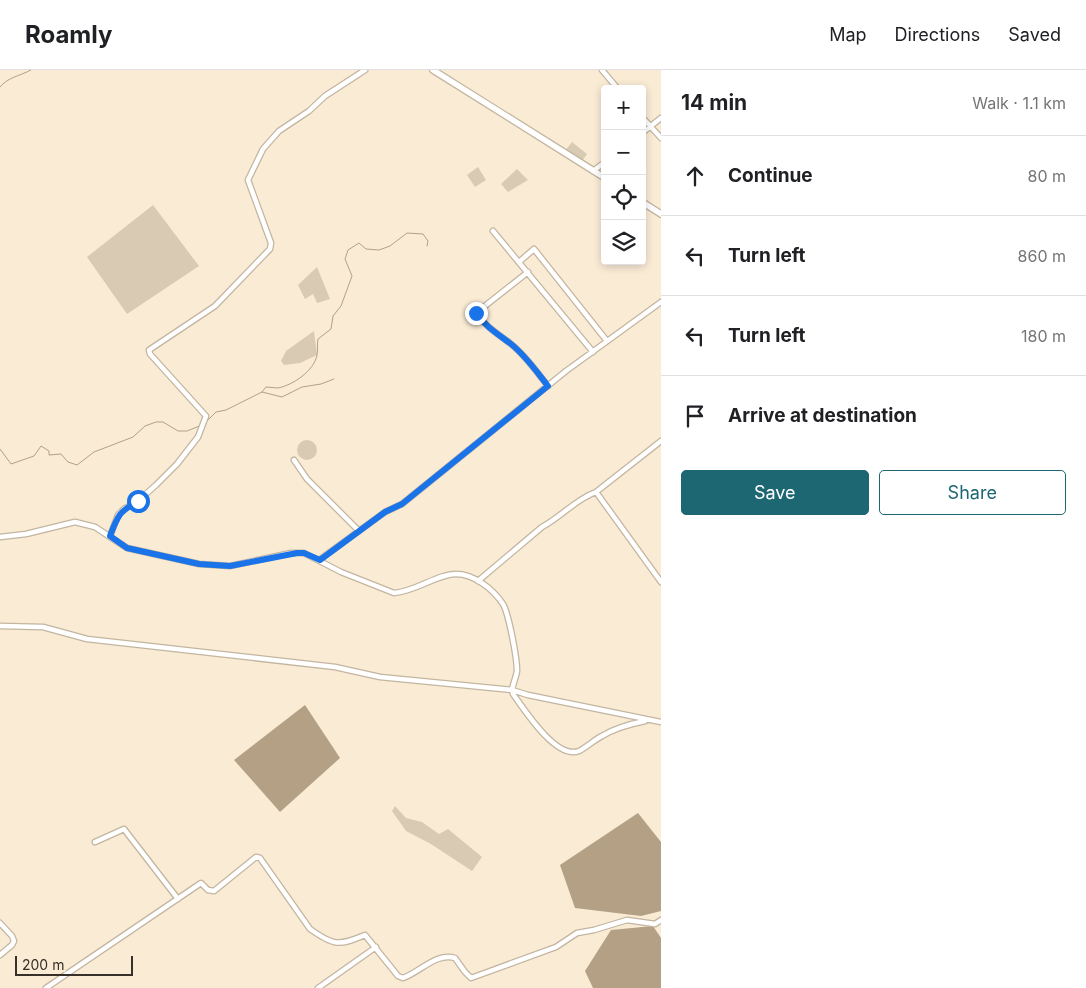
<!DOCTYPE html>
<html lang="en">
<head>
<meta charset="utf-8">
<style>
	:root { --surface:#fff; --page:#f2f2f2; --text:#202124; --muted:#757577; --line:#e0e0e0; --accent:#1d6773 }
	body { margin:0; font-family:Inter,sans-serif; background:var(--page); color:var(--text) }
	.controls { position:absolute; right:15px; top:15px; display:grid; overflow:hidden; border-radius:5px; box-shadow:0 2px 8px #0003 }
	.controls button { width:45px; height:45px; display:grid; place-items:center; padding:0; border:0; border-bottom:1px solid var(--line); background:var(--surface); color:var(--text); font:25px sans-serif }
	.scale { position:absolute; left:15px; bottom:12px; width:118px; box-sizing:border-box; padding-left:5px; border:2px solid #363028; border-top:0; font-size:14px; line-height:18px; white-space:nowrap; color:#363028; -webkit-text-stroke:4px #faebd5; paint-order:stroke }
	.stop { position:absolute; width:15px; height:15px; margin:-11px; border:4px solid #1a73e8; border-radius:50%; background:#fff }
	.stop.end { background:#1a73e8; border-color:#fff; box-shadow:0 1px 5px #0008 }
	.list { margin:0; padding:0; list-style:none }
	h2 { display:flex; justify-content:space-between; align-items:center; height:65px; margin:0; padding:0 20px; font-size:21px }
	h2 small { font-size:16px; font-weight:400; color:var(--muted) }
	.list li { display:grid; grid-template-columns:32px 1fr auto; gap:15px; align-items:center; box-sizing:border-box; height:80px; padding:0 20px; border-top:1px solid var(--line) }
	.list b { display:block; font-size:19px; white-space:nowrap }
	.list em { font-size:16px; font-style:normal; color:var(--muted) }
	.actions { display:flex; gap:10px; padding:15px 20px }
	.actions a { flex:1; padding:11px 0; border:1px solid var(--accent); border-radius:5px; text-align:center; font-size:18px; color:var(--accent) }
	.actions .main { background:var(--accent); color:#fff }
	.icon { flex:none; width:28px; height:28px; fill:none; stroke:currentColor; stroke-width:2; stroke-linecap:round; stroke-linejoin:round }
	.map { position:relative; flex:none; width:661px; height:918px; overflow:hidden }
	header { display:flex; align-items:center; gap:30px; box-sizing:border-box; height:70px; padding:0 25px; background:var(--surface); border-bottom:1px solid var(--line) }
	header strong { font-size:24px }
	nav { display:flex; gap:28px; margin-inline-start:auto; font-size:18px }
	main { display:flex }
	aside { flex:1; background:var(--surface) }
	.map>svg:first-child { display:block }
	.green { fill:#d9cab4 }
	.water { fill:#b3a085 }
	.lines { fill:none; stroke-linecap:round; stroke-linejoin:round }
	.stream { stroke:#b3a085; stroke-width:1 }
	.minor-casing { stroke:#c3b5a0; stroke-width:7 }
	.tertiary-casing { stroke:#c3b5a0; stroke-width:8 }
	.minor { stroke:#fff; stroke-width:4.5 }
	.tertiary { stroke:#fff; stroke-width:5.5 }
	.route { stroke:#1a73e8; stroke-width:6 }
</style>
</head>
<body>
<header>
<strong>Roamly</strong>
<nav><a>Map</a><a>Directions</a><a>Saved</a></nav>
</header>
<main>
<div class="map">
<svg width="661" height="918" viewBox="0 0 661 918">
	<rect width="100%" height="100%" fill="#faebd5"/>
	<!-- green -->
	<path class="green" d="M 572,72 L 587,84 L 582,91 L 565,81 Z
		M 478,97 L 486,110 L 475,117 L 467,105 Z
		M 517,99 L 528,110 L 508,122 L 501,114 Z
		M 153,135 L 199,196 L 127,244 L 87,187 Z
		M 317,197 L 330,229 L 317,233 L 313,224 L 305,229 L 298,215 Z
		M 314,261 L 317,285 L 300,293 L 284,295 L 281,291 L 286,281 Z
		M297 380a10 10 0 1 1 20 0a10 10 0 1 1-20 0Z
		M 395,736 L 406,748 L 422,752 L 439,764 L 448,759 L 482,787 L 472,801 L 431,774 L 406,761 L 392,741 Z"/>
	<!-- water -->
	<path class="water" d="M 305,635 L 340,688 L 280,742 L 234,690 Z
		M 638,743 L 661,772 L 661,841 L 641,846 L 575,838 L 560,795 Z
		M 653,856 L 661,868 L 661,918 L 593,918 L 585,901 L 611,860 Z"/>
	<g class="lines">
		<!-- stream -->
		<path class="stream" d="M 0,17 C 8,7 20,6 31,0
			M 262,322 L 266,317 C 270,317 274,318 278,318 C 293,315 314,301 317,285 C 318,280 317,274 318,269 L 331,259 L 333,246 L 341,236 L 352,206 L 345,189 L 348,180 L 359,173 L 366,179 L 379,180 L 390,176 L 407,163 L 423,164 L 428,171 L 427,176
			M 207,351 L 216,342 L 226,340 L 262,322 L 282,327 L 302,317 L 321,314 L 334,309
			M 0,379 L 11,394 L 34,386 L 41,376 L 49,381 L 49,385 L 61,384 L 68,392 L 77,395 L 94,382 L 133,367 L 145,356 L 156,352 L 163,352 L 178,361 L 187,361 L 202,355"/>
		<!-- minor casing -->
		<g class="minor-casing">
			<path id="minor" d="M 602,0 L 618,19
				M 642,47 L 661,68
				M 642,63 L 661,48
				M 593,101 L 605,92
				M 493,161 L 593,282
				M 519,192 L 534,179 L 607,271
				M 528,202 L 476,243 C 486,257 498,264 511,274 C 526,286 536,301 548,316
				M 294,390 L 307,409 L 359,461
				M 596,422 L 661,512
				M 110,466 L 118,445 L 124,439 L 138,431 L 156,415 L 177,394 L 198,367 L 206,346 L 150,284 L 149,280 L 215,236 L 270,179 L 271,173 L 248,110 L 263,79 L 279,61 L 309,41 L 325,26 L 365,0
				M 0,467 L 26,464 L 75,452 L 95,457 L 127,478 L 199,494 L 230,496 L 291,483 L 304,483 L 341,502 L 394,523 C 417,521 437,504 456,504 C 474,504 493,519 503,534 C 509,545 517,588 517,601 C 516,607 513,614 512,620 L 528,625 L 661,652
				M 319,490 L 385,442 L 402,434 L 566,301 L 661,232
				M 478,511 L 542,457 C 561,447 576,429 596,422 L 661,371
				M 0,556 L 43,557 L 87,569 L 335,597 L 380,607 L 512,620 L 513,624 C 524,639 556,690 579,681 C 587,677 594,670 602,666 C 615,658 630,654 645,651
				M 95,772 L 124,759 L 178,829
				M 0,853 L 12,866 L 14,871 L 12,875 L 0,885
				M 46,918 L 201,813 L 208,820 L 214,821 L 256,787 L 260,788 L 310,859 C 334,876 339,876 365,865 L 398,906 L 403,908 C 420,902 437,882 455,888 L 465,902 L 471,908 L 556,877 L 577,863 L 594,860 L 627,850 L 655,854 L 661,850
				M 318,918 L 376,877"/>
		</g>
		<!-- tertiary casing -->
		<g class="tertiary-casing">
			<path id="tertiary" d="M 433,0 L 605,108
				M 642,132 L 661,144"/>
		</g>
		<!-- minor -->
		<use href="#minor" class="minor"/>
		<!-- tertiary -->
		<use href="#tertiary" class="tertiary"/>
	</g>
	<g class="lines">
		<!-- route -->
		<path class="route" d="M 138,431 C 119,442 118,445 110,466 L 127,478 L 199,494 L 230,496 L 297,483 L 304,483 L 320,490 L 385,442 L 402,434 L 548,316 C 536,301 526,286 511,274 C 498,264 486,257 476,243"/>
	</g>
</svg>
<div class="controls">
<button>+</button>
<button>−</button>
<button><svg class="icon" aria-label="locate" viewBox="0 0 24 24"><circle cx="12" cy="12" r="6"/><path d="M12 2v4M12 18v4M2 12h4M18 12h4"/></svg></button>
<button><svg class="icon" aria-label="layers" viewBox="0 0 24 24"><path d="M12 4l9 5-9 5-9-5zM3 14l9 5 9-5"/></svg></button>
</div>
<div class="scale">200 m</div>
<div class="stop" style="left:138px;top:431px"></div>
<div class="stop end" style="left:476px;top:243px"></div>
</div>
<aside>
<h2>14 min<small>Walk · 1.1 km</small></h2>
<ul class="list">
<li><svg class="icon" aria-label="ahead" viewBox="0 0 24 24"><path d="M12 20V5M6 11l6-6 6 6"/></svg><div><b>Continue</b></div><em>80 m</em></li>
<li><svg class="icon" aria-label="left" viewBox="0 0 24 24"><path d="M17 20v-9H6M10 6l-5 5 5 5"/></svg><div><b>Turn left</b></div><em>860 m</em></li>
<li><svg class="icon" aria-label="left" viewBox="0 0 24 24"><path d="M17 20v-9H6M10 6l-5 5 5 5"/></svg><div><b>Turn left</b></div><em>180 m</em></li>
<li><svg class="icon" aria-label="arrive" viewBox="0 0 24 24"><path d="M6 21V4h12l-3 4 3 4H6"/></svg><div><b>Arrive at destination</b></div></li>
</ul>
<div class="actions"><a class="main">Save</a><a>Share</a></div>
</aside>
</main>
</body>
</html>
